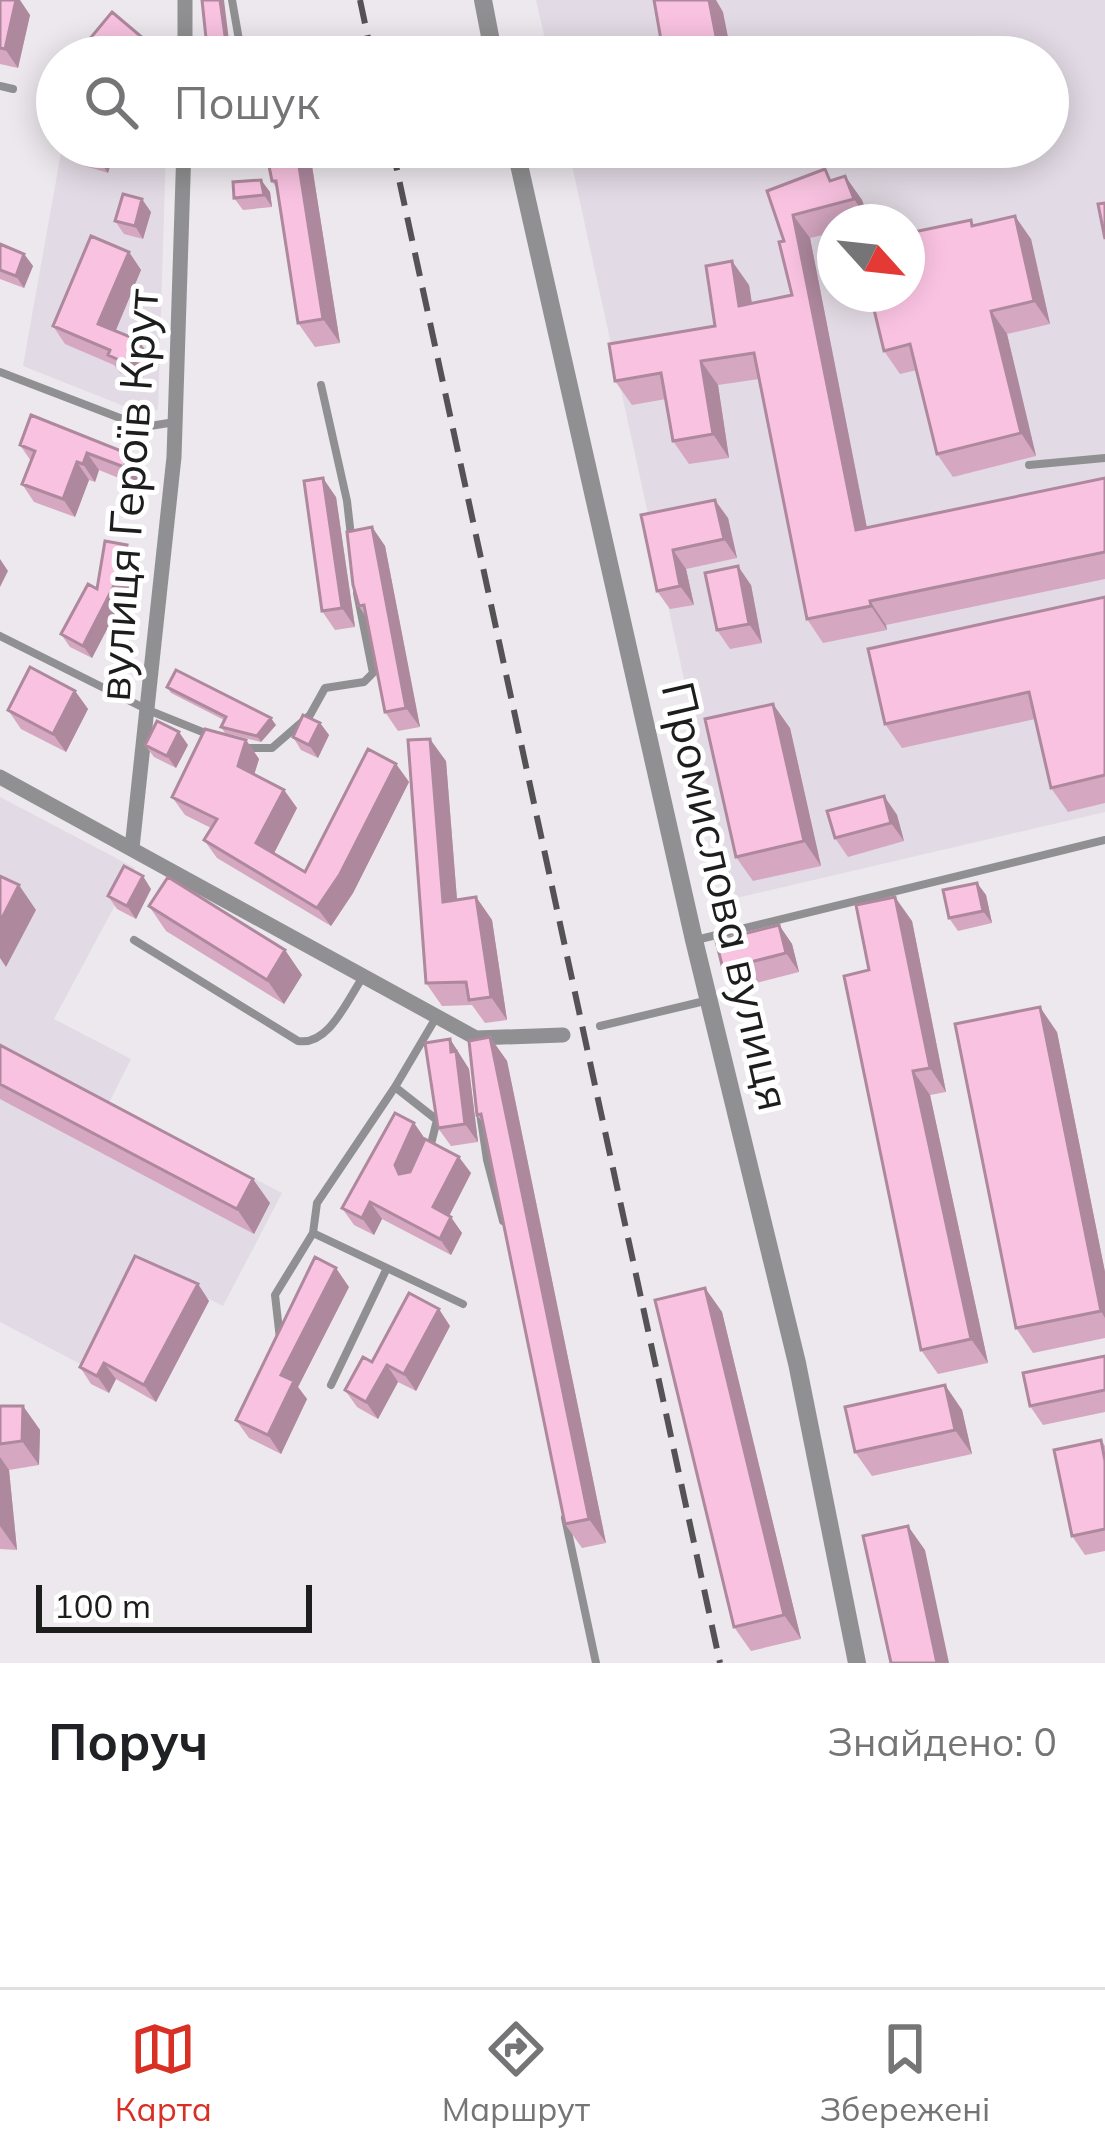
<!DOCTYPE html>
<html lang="uk">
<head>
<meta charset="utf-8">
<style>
	:root { --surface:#fff; --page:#f6f6f6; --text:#202124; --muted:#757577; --line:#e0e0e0; --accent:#d93025 }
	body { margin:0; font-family:Mulish,sans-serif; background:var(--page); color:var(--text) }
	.compass { position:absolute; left:817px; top:204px; width:108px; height:108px; border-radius:50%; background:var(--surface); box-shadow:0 6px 30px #0003; rotate:117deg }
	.scale { position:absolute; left:36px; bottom:30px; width:276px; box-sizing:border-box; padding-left:12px; border:6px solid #1e1d1e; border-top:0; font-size:33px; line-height:42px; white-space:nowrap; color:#1e1d1e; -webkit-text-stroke:9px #fff; paint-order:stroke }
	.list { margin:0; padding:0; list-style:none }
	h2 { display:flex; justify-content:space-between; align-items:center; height:156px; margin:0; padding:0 48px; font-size:51px }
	h2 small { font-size:39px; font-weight:400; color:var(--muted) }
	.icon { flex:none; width:66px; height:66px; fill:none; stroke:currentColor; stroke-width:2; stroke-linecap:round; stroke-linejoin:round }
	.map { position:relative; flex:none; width:1105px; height:1663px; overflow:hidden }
	.search { position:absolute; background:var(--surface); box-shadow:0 6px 30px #0003; left:36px; right:36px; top:36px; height:132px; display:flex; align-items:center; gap:30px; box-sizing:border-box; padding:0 42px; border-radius:66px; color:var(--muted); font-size:45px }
	.sheet { height:324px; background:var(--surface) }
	nav { display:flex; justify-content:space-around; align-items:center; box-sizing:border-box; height:168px; border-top:3px solid var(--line); background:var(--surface); font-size:33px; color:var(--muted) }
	nav a { display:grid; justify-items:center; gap:6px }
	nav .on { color:var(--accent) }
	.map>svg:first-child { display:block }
	.built { fill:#e2dae4; fill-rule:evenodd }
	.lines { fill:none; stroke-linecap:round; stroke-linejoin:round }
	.service { stroke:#909092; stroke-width:8 }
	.minor { stroke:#909092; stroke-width:15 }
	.tertiary { stroke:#909092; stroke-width:18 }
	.rail { stroke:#545254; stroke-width:6; stroke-dasharray:24 12; stroke-linecap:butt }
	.wall { fill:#d5a7c1 }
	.shaded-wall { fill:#ae889d }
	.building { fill:#f8c2e0; stroke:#ae889d; stroke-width:3 }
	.labels { text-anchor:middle; stroke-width:10; stroke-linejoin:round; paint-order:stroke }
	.street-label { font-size:45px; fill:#1e1d1e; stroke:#fff }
</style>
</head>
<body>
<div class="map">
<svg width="1105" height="1663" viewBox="0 0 1105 1663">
	<rect width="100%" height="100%" fill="#ece8ed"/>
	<!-- built -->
	<path class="built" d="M 536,0 L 1105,0 L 1105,812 L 732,899 L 568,147 L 1048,147 L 1048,57 L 549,57 ZM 835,222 L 907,222 L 907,294 L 835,294 Z
		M 62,147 L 166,147 L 158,409 L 149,416 L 23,366 Z
		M 0,797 L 135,868 L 54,1019 L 131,1059 L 109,1103 L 282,1193 L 223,1306 L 147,1268 L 94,1371 L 0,1322 Z"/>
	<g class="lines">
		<!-- service -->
		<path class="service" d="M 232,0 L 242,57
			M 0,86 L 13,89
			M 0,372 L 133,423 L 150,426 L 175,422
			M 321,385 L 347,501 L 351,536
			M 1029,465 L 1105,458
			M 0,636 L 148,710 L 210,735
			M 246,748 L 272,748 L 310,715 L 325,688 L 364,682 L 373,673 L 357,593
			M 134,940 L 298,1041 C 329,1046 347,1000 363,977
			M 696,940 L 1105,840
			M 600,1026 L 709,1000
			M 395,1087 L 437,1120 L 430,1148
			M 480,1113 L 487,1160 L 503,1221
			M 313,1233 L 463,1304
			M 280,1339 L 275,1295 L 313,1233 L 317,1203 L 395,1087 L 437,1016
			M 331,1385 L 387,1268
			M 565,1518 L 596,1663"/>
		<!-- minor -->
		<path class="minor" d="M 185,57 L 185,0
			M 0,777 L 476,1038 L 563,1035
			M 132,848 L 174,457 L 184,147"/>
		<!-- tertiary -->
		<path class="tertiary" d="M 483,0 L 494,57
			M 515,147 L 694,940 L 797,1363 L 857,1663"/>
		<!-- rail -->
		<path class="rail" d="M 360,0 L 372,57
			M 392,147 L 720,1663"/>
	</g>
	<!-- wall -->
	<path class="wall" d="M 0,0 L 30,15 L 18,68 L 0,64 Z
		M 144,39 L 157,57 L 100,57 L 88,41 Z
		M 78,147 L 116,147 L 108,173 L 85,166 L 76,153 Z
		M 270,147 L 309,147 L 340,343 L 315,347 L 298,323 L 277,189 L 272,181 L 273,166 Z
		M 687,147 L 748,147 L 748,148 L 695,158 Z
		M 915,147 L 950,147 L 920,153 Z
		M 845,176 L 862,200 L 870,222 L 835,222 L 835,232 L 810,238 L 867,528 L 1105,478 L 1105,579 L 886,625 L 887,630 L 823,643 L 807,619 L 759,379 L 718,385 L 729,458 L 689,464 L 673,441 L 666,399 L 632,405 L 615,381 L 715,326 L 749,285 L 752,304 L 792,295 L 784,241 L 767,191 L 833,180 Z
		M 261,180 L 270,192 L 272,207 L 243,210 L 234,198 Z
		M 151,212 L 143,239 L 124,234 L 115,221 Z
		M 974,226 L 1031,239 L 1050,324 L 1007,334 L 1036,456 L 953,477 L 937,454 L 917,370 L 900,374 L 884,351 L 907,294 L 921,267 Z
		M 0,244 L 24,254 L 33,266 L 24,288 L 0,279 Z
		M 129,252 L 141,270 L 115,331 L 138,340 L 151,358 L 141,382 L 120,373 L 114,365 L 65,344 L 53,326 Z
		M 20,445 L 129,454 L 142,471 L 136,485 L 99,470 L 95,482 L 89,480 L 75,517 L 34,502 L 22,484 L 31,461 Z
		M 336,497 L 355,627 L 335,630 L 322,611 Z
		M 641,515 L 728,518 L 737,558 L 686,569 L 694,605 L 670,609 L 657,591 Z
		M 372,527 L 385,546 L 420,727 L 398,731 L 385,712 L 366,617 L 359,606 Z
		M 136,557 L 129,587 L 92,658 L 70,647 L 61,634 L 97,589 Z
		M 751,585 L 762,643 L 730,649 L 717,630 Z
		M 1105,597 L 1105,803 L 1068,812 L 1051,788 L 1035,719 L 902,748 L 885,724 Z
		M 167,687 L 276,725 L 261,742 L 225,733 L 221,727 L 224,720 L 171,693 Z
		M 75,691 L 88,709 L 66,752 L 21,729 L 8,710 Z
		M 320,723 L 329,735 L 318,758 L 301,750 L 293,737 Z
		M 790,728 L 821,866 L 753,881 L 736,857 Z
		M 246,740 L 259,759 L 254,774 L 284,790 L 297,808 L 274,853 L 305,872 L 396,764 L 409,782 L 353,893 L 331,926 L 217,858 L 204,840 L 211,828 L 185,815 L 172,797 Z
		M 145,745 L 188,745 L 176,768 L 154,757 Z
		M 446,761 L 457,900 L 476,897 L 492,920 L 507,1020 L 485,1023 L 472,1005 L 442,1006 L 426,983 Z
		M 884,796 L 897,815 L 904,841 L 848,857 L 835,838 Z
		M 977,883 L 986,895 L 992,923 L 958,931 L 949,918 Z
		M 151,889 L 136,919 L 117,909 L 108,896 Z
		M 149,906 L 285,950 L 302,975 L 284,1004 L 166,931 Z
		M 912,921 L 946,1092 L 930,1095 L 988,1363 L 938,1374 L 921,1350 L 869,970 Z
		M 779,925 L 792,944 L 799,972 L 736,988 L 723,969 Z
		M 1057,1032 L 1105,1272 L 1105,1338 L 1033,1353 L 1016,1328 Z
		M 490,1037 L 507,1061 L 606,1543 L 582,1548 L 565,1524 L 483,1123 L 477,1115 Z
		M 450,1039 L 469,1069 L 478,1142 L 451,1146 L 438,1128 Z
		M 0,1045 L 270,1203 L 254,1234 L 0,1099 Z
		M 414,1123 L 425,1139 L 471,1173 L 449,1216 L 462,1233 L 451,1255 L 382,1219 L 374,1235 L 354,1225 L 342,1208 Z
		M 198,1284 L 209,1301 L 156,1402 L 116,1379 L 109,1393 L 91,1384 L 80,1367 Z
		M 349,1287 L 298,1387 L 307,1399 L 281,1454 L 249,1438 L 236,1420 Z
		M 705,1288 L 722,1312 L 801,1639 L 751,1651 L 734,1627 Z
		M 450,1326 L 416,1391 L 398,1382 L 378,1419 L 357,1407 L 345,1390 L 372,1362 Z
		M 1105,1356 L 1105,1412 L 1043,1425 L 1030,1406 Z
		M 945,1385 L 962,1410 L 972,1454 L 872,1476 L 855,1452 Z
		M 0,1406 L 23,1406 L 40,1430 L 39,1465 L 9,1470 L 17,1550 L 0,1549 Z
		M 1101,1440 L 1105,1446 L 1105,1551 L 1085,1555 L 1072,1536 Z"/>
	<!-- shaded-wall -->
	<path class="shaded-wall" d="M 16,0 L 20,0 L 30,15 L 18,68 L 5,49 Z
		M 220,0 L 224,0 L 231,57 L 228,57 Z
		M 709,0 L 716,0 L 723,12 L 732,57 L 720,57 Z
		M 144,39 L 157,57 L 130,57 Z
		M 103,147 L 116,147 L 108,173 L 99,160 Z
		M 296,147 L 309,147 L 340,343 L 323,319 Z
		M 845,176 L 862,200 L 870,222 L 854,199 Z
		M 261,180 L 270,192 L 272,207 L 264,195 Z
		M 142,199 L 151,212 L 143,239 L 135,226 Z
		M 793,215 L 810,238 L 872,554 L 856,530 Z
		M 1015,216 L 1031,239 L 1050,324 L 1034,301 Z
		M 129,252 L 141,270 L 111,342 L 98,324 Z
		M 24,254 L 33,266 L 24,288 L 16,276 Z
		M 732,261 L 749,285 L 756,330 L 739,306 Z
		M 991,311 L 1007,334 L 1036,456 L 1021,433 Z
		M 138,340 L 151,358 L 141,382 L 128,364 Z
		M 701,361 L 718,385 L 729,458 L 713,434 Z
		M 87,453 L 99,470 L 95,482 L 83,464 Z
		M 129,454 L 142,471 L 136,485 L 124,467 Z
		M 77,462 L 89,480 L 75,517 L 63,499 Z
		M 323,478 L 336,497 L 355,627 L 342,608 Z
		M 715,500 L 728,518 L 737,558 L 724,539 Z
		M 372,527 L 385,546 L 420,727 L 406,708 Z
		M 127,545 L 136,557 L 129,587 L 92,658 L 83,646 Z
		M 673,550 L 686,569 L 694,605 L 680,586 Z
		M 0,559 L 8,571 L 0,587 Z
		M 738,566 L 751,585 L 762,643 L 749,624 Z
		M 870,601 L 886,625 L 887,630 L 871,606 Z
		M 75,691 L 88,709 L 66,752 L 53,734 Z
		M 773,704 L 790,728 L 821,866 L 804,841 Z
		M 271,718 L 276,725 L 261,742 L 257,736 Z
		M 320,723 L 329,735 L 318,758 L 309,745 Z
		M 179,732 L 188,745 L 176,768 L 167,756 Z
		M 430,739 L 446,761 L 459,925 L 443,902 Z
		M 246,740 L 259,759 L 251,785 L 238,766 Z
		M 396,764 L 409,782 L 353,893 L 331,926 L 317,908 Z
		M 284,790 L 297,808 L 270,861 L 256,843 Z
		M 884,796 L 897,815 L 904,841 L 891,823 Z
		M 143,876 L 151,889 L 136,919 L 127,906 Z
		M 977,883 L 986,895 L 992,923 L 983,911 Z
		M 19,885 L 36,910 L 6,967 L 0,958 L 0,922 Z
		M 476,897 L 492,920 L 507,1020 L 491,997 Z
		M 895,897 L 912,921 L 946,1092 L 930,1068 Z
		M 779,925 L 792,944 L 799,972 L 786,953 Z
		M 285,950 L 302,975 L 284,1004 L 267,980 Z
		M 1040,1007 L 1057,1032 L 1105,1272 L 1105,1318 L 1101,1311 Z
		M 490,1037 L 507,1061 L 606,1543 L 589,1519 Z
		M 450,1039 L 469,1069 L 478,1142 L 465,1124 Z
		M 913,1071 L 930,1095 L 988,1363 L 971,1339 Z
		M 414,1123 L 425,1139 L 407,1182 L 399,1174 L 395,1165 Z
		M 459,1157 L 471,1173 L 445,1224 L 433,1207 Z
		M 253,1179 L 270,1203 L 254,1234 L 237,1209 Z
		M 370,1202 L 382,1219 L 374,1235 L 362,1218 Z
		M 451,1217 L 462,1233 L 451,1255 L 440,1239 Z
		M 336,1268 L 349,1287 L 298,1387 L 307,1399 L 281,1454 L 268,1435 L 281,1375 Z
		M 198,1284 L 209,1301 L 156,1402 L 144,1385 Z
		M 705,1288 L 722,1312 L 801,1639 L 784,1615 Z
		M 439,1309 L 450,1326 L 416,1391 L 404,1374 Z
		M 104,1363 L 116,1379 L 109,1393 L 97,1376 Z
		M 387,1365 L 398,1382 L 378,1419 L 366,1402 Z
		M 945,1385 L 962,1410 L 972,1454 L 955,1430 Z
		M 23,1406 L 40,1430 L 39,1465 L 22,1441 Z
		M 0,1457 L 9,1470 L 17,1550 L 0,1526 Z
		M 908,1526 L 925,1550 L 949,1663 L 937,1663 Z"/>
	<!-- building -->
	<path class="building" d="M 0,0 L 16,0 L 5,49 L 0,48 Z
		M 202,0 L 220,0 L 228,57 L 208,57 Z
		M 654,0 L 709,0 L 720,57 L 664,57 Z
		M 112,12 L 144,39 L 130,57 L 108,57 L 88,41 Z
		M 576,42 L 580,57 L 559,57 L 557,47 Z
		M 78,147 L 103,147 L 99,160 L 76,153 Z
		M 270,147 L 296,147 L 323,319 L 298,323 L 276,181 L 272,181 L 269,166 L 273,166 Z
		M 825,169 L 830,181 L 845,176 L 854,199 L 793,215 L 856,530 L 1105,478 L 1105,552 L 870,601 L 871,606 L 807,619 L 754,353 L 701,361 L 713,434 L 673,441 L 661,373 L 615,381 L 609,344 L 715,326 L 706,266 L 732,261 L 739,306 L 792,295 L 779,242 L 784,241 L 767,191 Z
		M 261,180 L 264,195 L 234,198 L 233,182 Z
		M 123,194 L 142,199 L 135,226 L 115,221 Z
		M 1105,203 L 1105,239 L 1098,204 Z
		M 1015,216 L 1034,301 L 991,311 L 1021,433 L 937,454 L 910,344 L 884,351 L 871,297 L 884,294 L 907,294 L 907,270 L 921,267 L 914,232 L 971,220 L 972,226 Z
		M 91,236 L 129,252 L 98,324 L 138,340 L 128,364 L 108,355 L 110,350 L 53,326 Z
		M 0,244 L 24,254 L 16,276 L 0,270 Z
		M 31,415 L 129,454 L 124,467 L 87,453 L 83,464 L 77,462 L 63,499 L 22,484 L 35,451 L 20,445 Z
		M 323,478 L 342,608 L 322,611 L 304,481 Z
		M 715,500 L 724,539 L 673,550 L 680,586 L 657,591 L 641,515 Z
		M 372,527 L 406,708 L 385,712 L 364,605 L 359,606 L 353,585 L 347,532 Z
		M 105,541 L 127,545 L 120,574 L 83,646 L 61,634 L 88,584 L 97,589 Z
		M 738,566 L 749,624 L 717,630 L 705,573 Z
		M 1105,597 L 1105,775 L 1051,788 L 1029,692 L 885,724 L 868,649 Z
		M 30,667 L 75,691 L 53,734 L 8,710 Z
		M 176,670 L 271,718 L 257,736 L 221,727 L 226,717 L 167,687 Z
		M 773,704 L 804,841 L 736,857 L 705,719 Z
		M 303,715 L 320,723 L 309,745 L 293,737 Z
		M 157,721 L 179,732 L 167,756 L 145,745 Z
		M 205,729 L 246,740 L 238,766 L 284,790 L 256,843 L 305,872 L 368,749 L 396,764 L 340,874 L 317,908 L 204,840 L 217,819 L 172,797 Z
		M 430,739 L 443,902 L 476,897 L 491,997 L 469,1000 L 466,982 L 426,983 L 408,740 Z
		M 884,796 L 891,823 L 835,838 L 827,811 Z
		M 124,866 L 143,876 L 127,906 L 108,896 Z
		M 0,876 L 19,885 L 0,922 Z
		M 168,877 L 285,950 L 267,980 L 149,906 Z
		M 977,883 L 983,911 L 949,918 L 943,890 Z
		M 895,897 L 930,1068 L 913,1071 L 971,1339 L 921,1350 L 844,976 L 869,970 L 856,905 Z
		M 779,925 L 786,953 L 723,969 L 716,941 Z
		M 1040,1007 L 1101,1311 L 1016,1328 L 955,1024 Z
		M 490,1037 L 589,1519 L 565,1524 L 481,1114 L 477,1115 L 469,1041 Z
		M 450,1039 L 451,1052 L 456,1051 L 465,1124 L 438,1128 L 425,1043 Z
		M 0,1045 L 253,1179 L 237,1209 L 0,1084 Z
		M 395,1113 L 414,1123 L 395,1165 L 399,1174 L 410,1172 L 425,1139 L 459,1157 L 433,1207 L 451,1217 L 440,1239 L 370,1202 L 362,1218 L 342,1208 Z
		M 135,1256 L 198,1284 L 144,1385 L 104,1363 L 97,1376 L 80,1367 Z
		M 315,1257 L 336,1268 L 281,1375 L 294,1381 L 268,1435 L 236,1420 Z
		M 705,1288 L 784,1615 L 734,1627 L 655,1300 Z
		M 409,1293 L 439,1309 L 404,1374 L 387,1365 L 366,1402 L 345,1390 L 363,1357 L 372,1362 Z
		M 1105,1356 L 1105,1390 L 1030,1406 L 1023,1373 Z
		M 945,1385 L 955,1430 L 855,1452 L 845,1407 Z
		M 0,1406 L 23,1406 L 22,1441 L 0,1444 Z
		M 1101,1440 L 1105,1461 L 1105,1529 L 1072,1536 L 1054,1450 Z
		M 908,1526 L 937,1663 L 891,1663 L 863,1536 Z"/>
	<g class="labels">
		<!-- street labels -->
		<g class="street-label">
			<text transform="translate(128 495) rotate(-86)" y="16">вулиця Героїв Крут</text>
			<text transform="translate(726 896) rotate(77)" y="16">Промислова вулиця</text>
		</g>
	</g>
</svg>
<svg class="compass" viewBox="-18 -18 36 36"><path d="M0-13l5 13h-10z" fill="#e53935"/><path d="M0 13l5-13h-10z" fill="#757577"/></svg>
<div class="scale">100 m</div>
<div class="search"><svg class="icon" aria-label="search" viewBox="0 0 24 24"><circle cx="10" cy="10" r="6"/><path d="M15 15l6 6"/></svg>Пошук</div>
</div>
<section class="sheet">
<h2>Поруч<small>Знайдено: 0</small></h2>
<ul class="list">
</ul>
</section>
<nav>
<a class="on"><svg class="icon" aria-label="map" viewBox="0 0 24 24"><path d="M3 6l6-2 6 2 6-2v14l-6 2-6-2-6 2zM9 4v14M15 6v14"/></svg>Карта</a>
<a><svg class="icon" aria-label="directions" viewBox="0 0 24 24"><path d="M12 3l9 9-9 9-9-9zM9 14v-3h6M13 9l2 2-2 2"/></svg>Маршрут</a>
<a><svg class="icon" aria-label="saved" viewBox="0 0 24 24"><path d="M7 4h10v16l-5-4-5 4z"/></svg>Збережені</a>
</nav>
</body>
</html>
